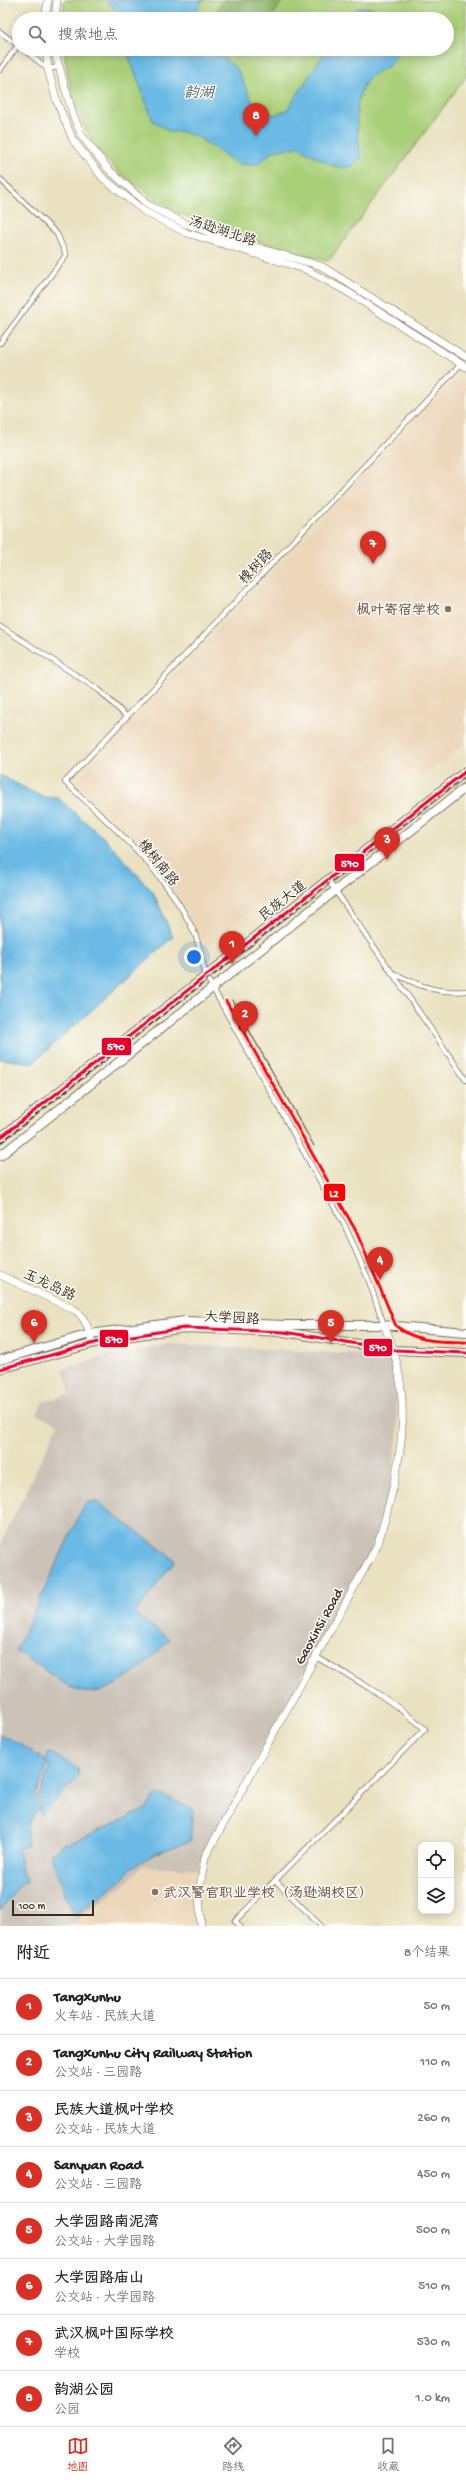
<!DOCTYPE html>
<html lang="zh">
<head>
<meta charset="utf-8">
<style>
	:root { --surface:#fff; --page:#f2f2f2; --text:#202124; --muted:#757577; --line:#e0e0e0; --accent:#d93025 }
	body { margin:0; font-family:"Gochi Hand","LXGW WenKai TC",sans-serif; background:var(--page); color:var(--text) }
	.controls { position:absolute; right:12px; bottom:12px; display:grid; overflow:hidden; border-radius:8px; box-shadow:0 2px 10px #0003 }
	.controls button { width:36px; height:36px; display:grid; place-items:center; padding:0; border:0; border-bottom:1px solid var(--line); background:var(--surface); color:var(--text); font:20px sans-serif }
	.scale { position:absolute; left:12px; bottom:10px; width:82px; box-sizing:border-box; padding-left:4px; border:2px solid #3b2a1e; border-top:0; font-size:11px; line-height:14px; white-space:nowrap; color:#3b2a1e; -webkit-text-stroke:3px #fdfcf7; paint-order:stroke }
	.you { position:absolute; left:194px; top:957px; width:14px; height:14px; margin:-10px; border:3px solid #fff; border-radius:50%; background:#1a73e8; box-shadow:0 0 0 6px #1a73e833 }
	.badge { display:grid; place-items:center; width:26px; height:26px; border-radius:50%; background:var(--accent); color:#fff; font-size:13px; font-weight:700 }
	.pin { position:absolute; translate:-50% -33px; filter:drop-shadow(0 1px 2px #0008) }
	.pin::after { content:''; position:absolute; top:21px; width:14px; height:12px; background:inherit; clip-path:polygon(0 0,100% 0,50% 100%) }
	.list { margin:0; padding:0; list-style:none }
	h2 { display:flex; justify-content:space-between; align-items:center; height:52px; margin:0; padding:0 16px; font-size:17px }
	h2 small { font-size:13px; font-weight:400; color:var(--muted) }
	.list li { display:grid; grid-template-columns:26px 1fr auto; gap:12px; align-items:center; box-sizing:border-box; height:56px; padding:0 16px; border-top:1px solid var(--line) }
	.list b { display:block; font-size:15px; white-space:nowrap }
	.list p { margin:0; font-size:13px; white-space:nowrap; color:var(--muted) }
	.list em { font-size:13px; font-style:normal; color:var(--muted) }
	.icon { flex:none; width:22px; height:22px; fill:none; stroke:currentColor; stroke-width:2; stroke-linecap:round; stroke-linejoin:round }
	.map { position:relative; flex:none; width:466px; height:1926px; overflow:hidden }
	.search { position:absolute; background:var(--surface); box-shadow:0 2px 10px #0003; left:12px; right:12px; top:12px; height:44px; display:flex; align-items:center; gap:10px; box-sizing:border-box; padding:0 14px; border-radius:22px; color:var(--muted); font-size:15px }
	.sheet { height:500px; background:var(--surface) }
	nav { display:flex; justify-content:space-around; align-items:center; box-sizing:border-box; height:56px; border-top:1px solid var(--line); background:var(--surface); font-size:11px; color:var(--muted) }
	nav a { display:grid; justify-items:center; gap:2px }
	nav .on { color:var(--accent) }
	.map>svg:first-child { display:block }
	.built { fill:#ecd7ba }
	.industrial { fill:#cbc2b8 }
	.green { fill:#aacf79; stroke:#727c4c }
	.forest { fill:#87b269; stroke:#616e44 }
	.water { fill:#6abae5; stroke:#527282 }
	.lines { fill:none; stroke-linecap:round; stroke-linejoin:round }
	.street-casing { stroke:#786a56; stroke-width:6 }
	.secondary-casing { stroke:#786a56; stroke-width:8 }
	.primary-casing { stroke:#786a56; stroke-width:10 }
	.street { stroke:#fff; stroke-width:4.5 }
	.secondary { stroke:#fff; stroke-width:7 }
	.primary { stroke:#fff; stroke-width:8 }
	.tram { stroke:#3b2a1e; stroke-width:1 }
	.rail { stroke:#3b2a1e; stroke-width:1.5; stroke-dasharray:6 3; stroke-linecap:butt }
	.bus-1-casing { stroke:#fdfcf7; stroke-width:6 }
	.bus-1 { stroke:#e4002b; stroke-width:3 }
	.tram-1-casing { stroke:#fdfcf7; stroke-width:6 }
	.tram-1 { stroke:#f00; stroke-width:3 }
	.education-dot { fill:#8d6e63; stroke:#fdfcf7; stroke-width:1.5 }
	.labels { text-anchor:middle; stroke-width:3; stroke-linejoin:round; paint-order:stroke }
	.street-label { font-size:14px; fill:#3b2a1e; stroke:#fdfcf7 }
	.education-label { font-size:14px; font-weight:bold; fill:#785e54; stroke:#fdfcf7; text-anchor:end }
	.water-label { font-size:15px; font-style:italic; fill:#4b5c64; stroke:#fdfcf7 }
	.line-badge { stroke:#fdfcf7; stroke-width:1.5 }
	.badge-label { font-size:11px; text-anchor:middle; font-weight:bold; fill:#fff }
</style>
</head>
<body>
<div class="map">
<svg width="466" height="1926" viewBox="0 0 466 1926">
	<rect width="100%" height="100%" fill="#fdfcf7"/>
	<filter id="ink" filterUnits="userSpaceOnUse"><feTurbulence type="fractalNoise" baseFrequency=".025" numOctaves="2"/><feDisplacementMap in="SourceGraphic" scale="8" xChannelSelector="R" yChannelSelector="G"/><feConvolveMatrix kernelMatrix="1 2 1 2 8 2 1 2 1" color-interpolation-filters="sRGB"/></filter>
	<filter id="wash" filterUnits="userSpaceOnUse"><feTurbulence type="fractalNoise" baseFrequency=".012" numOctaves="4" result="noise"/><feDisplacementMap in="SourceGraphic" scale="16" xChannelSelector="R" yChannelSelector="G"/><feGaussianBlur stdDeviation="0.9" result="paint"/><feColorMatrix in="noise" values="0 0 0 0 0 0 0 0 0 0 0 0 0 0 0 0 0 1.4 0 .05"/><feComposite in="paint" operator="in"/></filter>
	<g filter="url(#wash)">
		<rect width="100%" height="100%" fill="#e9e1bf"/>
		<!-- built -->
		<path class="built" d="M 463,381 L 466,383 L 466,743 L 206,946 L 164,873 L 140,846 L 75,781 L 448,384 Z
			M 142,1866 L 198,1869 L 193,1901 L 197,1926 L 69,1926 L 128,1882 Z"/>
		<!-- industrial -->
		<path class="industrial" d="M 170,1344 L 393,1356 L 398,1432 L 390,1488 L 370,1554 L 253,1764 L 198,1869 L 142,1866 L 128,1882 L 69,1926 L 0,1926 L 0,1546 L 58,1424 L 37,1415 L 39,1409 L 44,1401 L 70,1394 L 63,1369 L 109,1355 Z"/>
		<!-- green -->
		<path class="green" d="M 64,0 L 466,0 L 466,77 L 331,258 L 327,261 L 223,231 L 181,214 L 180,215 C 162,202 142,191 125,177 C 83,144 70,99 64,49 L 447,49 L 447,19 L 63,19 Z"/>
		<!-- forest -->
		<path class="forest" d="M 223,0 L 283,0 L 271,19 L 212,19 Z"/>
		<!-- water -->
		<path class="water" d="M 106,0 L 203,0 L 191,19 L 120,19 L 117,12 Z
			M 360,7 L 374,9 L 386,19 L 345,19 L 349,14 Z
			M 126,49 L 214,49 L 237,69 L 252,101 L 274,115 L 287,110 L 327,49 L 399,49 C 388,76 383,64 369,78 C 351,97 357,134 361,157 L 353,166 L 345,168 L 331,165 L 298,147 L 273,151 L 262,161 L 253,165 L 238,164 L 196,136 L 182,132 L 170,132 L 153,121 Z
			M 0,775 L 42,797 L 58,798 L 105,839 L 153,892 L 173,937 L 33,1063 L 0,1059 Z
			M 96,1501 L 175,1560 L 135,1614 L 169,1639 C 152,1660 110,1700 80,1691 C 65,1686 30,1660 16,1650 L 85,1503 Z
			M 0,1734 L 32,1751 L 31,1753 L 44,1759 L 47,1765 L 36,1795 L 40,1807 C 28,1820 25,1828 28,1846 L 18,1848 L 23,1876 L 26,1876 L 27,1882 L 21,1883 L 0,1911 Z
			M 49,1752 L 77,1768 L 80,1775 L 41,1815 L 39,1811 L 42,1805 L 39,1796 L 50,1767 L 46,1758 Z
			M 159,1794 L 193,1809 L 190,1841 L 156,1853 L 131,1868 L 121,1881 L 74,1916 L 50,1854 L 62,1845 L 80,1839 L 146,1809 L 156,1795 Z"/>
	</g>
	<g filter="url(#ink)">
		<g class="lines">
			<!-- street casing -->
			<g class="street-casing">
				<path id="street" d="M 0,32 L 19,46
					M 23,49 L 48,69 L 58,67
					M 0,70 L 18,45
					M 0,179 L 57,234 L 66,255 L 0,343
					M 0,626 L 99,690 L 127,717
					M 328,880 L 466,1080
					M 391,972 C 418,985 436,994 466,991
					M 384,1325 L 369,1281 L 345,1226 L 206,976 C 202,962 200,947 195,934 C 167,872 114,827 65,782 L 461,364
					M 275,1880 L 321,1926
					M 240,1926 L 235,1921 L 425,1729 C 392,1700 354,1678 316,1657"/>
			</g>
			<!-- secondary casing -->
			<g class="secondary-casing">
				<path id="secondary" d="M 45,19 L 48,0
					M 55,19 L 57,0
					M 46,49 L 48,69 L 57,102 L 73,140 L 103,178 L 145,212 L 187,233 L 305,269 L 346,291 L 466,367
					M 54,49 L 73,115 L 82,136 L 108,169 L 148,205 L 186,224 L 231,240 L 321,266 L 466,357
					M 0,1275 L 75,1310 C 86,1318 89,1330 92,1343
					M 201,1926 L 199,1892 L 205,1857 L 377,1546 C 400,1472 417,1399 384,1325"/>
			</g>
			<!-- primary casing -->
			<g class="primary-casing">
				<path id="primary" d="M 0,1138 L 466,771
					M 0,1156 L 466,787
					M 0,1360 L 90,1334 L 185,1321 L 284,1325 L 384,1325 L 466,1332
					M 0,1369 L 106,1340 L 184,1328 L 284,1332 L 395,1350 L 466,1353"/>
			</g>
			<!-- street -->
			<use href="#street" class="street"/>
			<!-- secondary -->
			<use href="#secondary" class="secondary"/>
			<!-- primary -->
			<use href="#primary" class="primary"/>
			<!-- tram -->
			<path class="tram" d="M 232,1000 L 314,1146"/>
			<!-- rail -->
			<path class="rail" d="M 0,1143 L 466,775"/>
			<!-- bus-1 casing -->
			<g class="bus-1-casing">
				<path id="bus-1" d="M 0,1138 L 466,771
					M 0,1369 L 106,1340 L 184,1328 L 284,1332 L 395,1350 L 466,1353"/>
			</g>
			<!-- bus-1 -->
			<use href="#bus-1" class="bus-1"/>
			<!-- tram-1 casing -->
			<g class="tram-1-casing">
				<path id="tram-1" d="M 226,1001 L 356,1231 L 396,1326 C 417,1343 441,1341 466,1342"/>
			</g>
			<!-- tram-1 -->
			<use href="#tram-1" class="tram-1"/>
		</g>
	</g>
	<!-- markers -->
	<g class="education-dot">
		<circle cx="448" cy="609" r="4"/>
		<circle cx="155" cy="1892" r="4"/>
	</g>
	<g class="labels">
		<!-- street labels -->
		<g class="street-label">
			<text transform="translate(223 230) rotate(18)" y="5">汤逊湖北路</text>
			<text transform="translate(255 566) rotate(-47)" y="5">橡树路</text>
			<text transform="translate(159 862) rotate(51)" y="5">橡树南路</text>
			<text transform="translate(282 900) rotate(-38)" y="5">民族大道</text>
			<text transform="translate(50 1284) rotate(25)" y="5">玉龙岛路</text>
			<text transform="translate(232 1317) rotate(3)" y="5">大学园路</text>
			<text transform="translate(318 1626) rotate(-61)" y="5">GaoXinSi Road</text>
		</g>
		<!-- education labels -->
		<g class="education-label">
			<text x="440" y="614">枫叶寄宿学校</text>
			<text x="163" y="1897" text-anchor="start">武汉警官职业学校（汤逊湖校区）</text>
		</g>
		<!-- water labels -->
		<g class="water-label">
			<text x="199" y="97">韵湖</text>
		</g>
	</g>
	<g class="line-badge">
		<rect x="334" y="853" width="31" height="19" rx="4" fill="#e4002b"/>
		<rect x="101" y="1037" width="31" height="19" rx="4" fill="#e4002b"/>
		<rect x="323" y="1183" width="23" height="19" rx="4" fill="#f00"/>
		<rect x="99" y="1329" width="30" height="19" rx="4" fill="#e4002b"/>
		<rect x="363" y="1338" width="30" height="19" rx="4" fill="#e4002b"/>
	</g>
	<g class="badge-label">
		<text x="350" y="867">570</text>
		<text x="116" y="1050">570</text>
		<text x="334" y="1197">L2</text>
		<text x="114" y="1343">570</text>
		<text x="378" y="1351">570</text>
	</g>
</svg>
<div class="controls">
<button><svg class="icon" aria-label="locate" viewBox="0 0 24 24"><circle cx="12" cy="12" r="6"/><path d="M12 2v4M12 18v4M2 12h4M18 12h4"/></svg></button>
<button><svg class="icon" aria-label="layers" viewBox="0 0 24 24"><path d="M12 4l9 5-9 5-9-5zM3 14l9 5 9-5"/></svg></button>
</div>
<div class="scale">100 m</div>
<div class="you"></div>
<div class="pin badge" style="left:232px;top:964px">1</div>
<div class="pin badge" style="left:245px;top:1034px">2</div>
<div class="pin badge" style="left:387px;top:860px">3</div>
<div class="pin badge" style="left:380px;top:1280px">4</div>
<div class="pin badge" style="left:331px;top:1343px">5</div>
<div class="pin badge" style="left:34px;top:1343px">6</div>
<div class="pin badge" style="left:373px;top:564px">7</div>
<div class="pin badge" style="left:256px;top:136px">8</div>
<div class="search"><svg class="icon" aria-label="search" viewBox="0 0 24 24"><circle cx="10" cy="10" r="6"/><path d="M15 15l6 6"/></svg>搜索地点</div>
</div>
<section class="sheet">
<h2>附近<small>8个结果</small></h2>
<ul class="list">
<li><span class="badge">1</span><div><b>Tangxunhu</b><p>火车站 · 民族大道</p></div><em>50 m</em></li>
<li><span class="badge">2</span><div><b>Tangxunhu City Railway Station</b><p>公交站 · 三园路</p></div><em>110 m</em></li>
<li><span class="badge">3</span><div><b>民族大道枫叶学校</b><p>公交站 · 民族大道</p></div><em>260 m</em></li>
<li><span class="badge">4</span><div><b>Sanyuan Road</b><p>公交站 · 三园路</p></div><em>450 m</em></li>
<li><span class="badge">5</span><div><b>大学园路南泥湾</b><p>公交站 · 大学园路</p></div><em>500 m</em></li>
<li><span class="badge">6</span><div><b>大学园路庙山</b><p>公交站 · 大学园路</p></div><em>510 m</em></li>
<li><span class="badge">7</span><div><b>武汉枫叶国际学校</b><p>学校</p></div><em>530 m</em></li>
<li><span class="badge">8</span><div><b>韵湖公园</b><p>公园</p></div><em>1.0 km</em></li>
</ul>
</section>
<nav>
<a class="on"><svg class="icon" aria-label="map" viewBox="0 0 24 24"><path d="M3 6l6-2 6 2 6-2v14l-6 2-6-2-6 2zM9 4v14M15 6v14"/></svg>地图</a>
<a><svg class="icon" aria-label="directions" viewBox="0 0 24 24"><path d="M12 3l9 9-9 9-9-9zM9 14v-3h6M13 9l2 2-2 2"/></svg>路线</a>
<a><svg class="icon" aria-label="saved" viewBox="0 0 24 24"><path d="M7 4h10v16l-5-4-5 4z"/></svg>收藏</a>
</nav>
</body>
</html>
